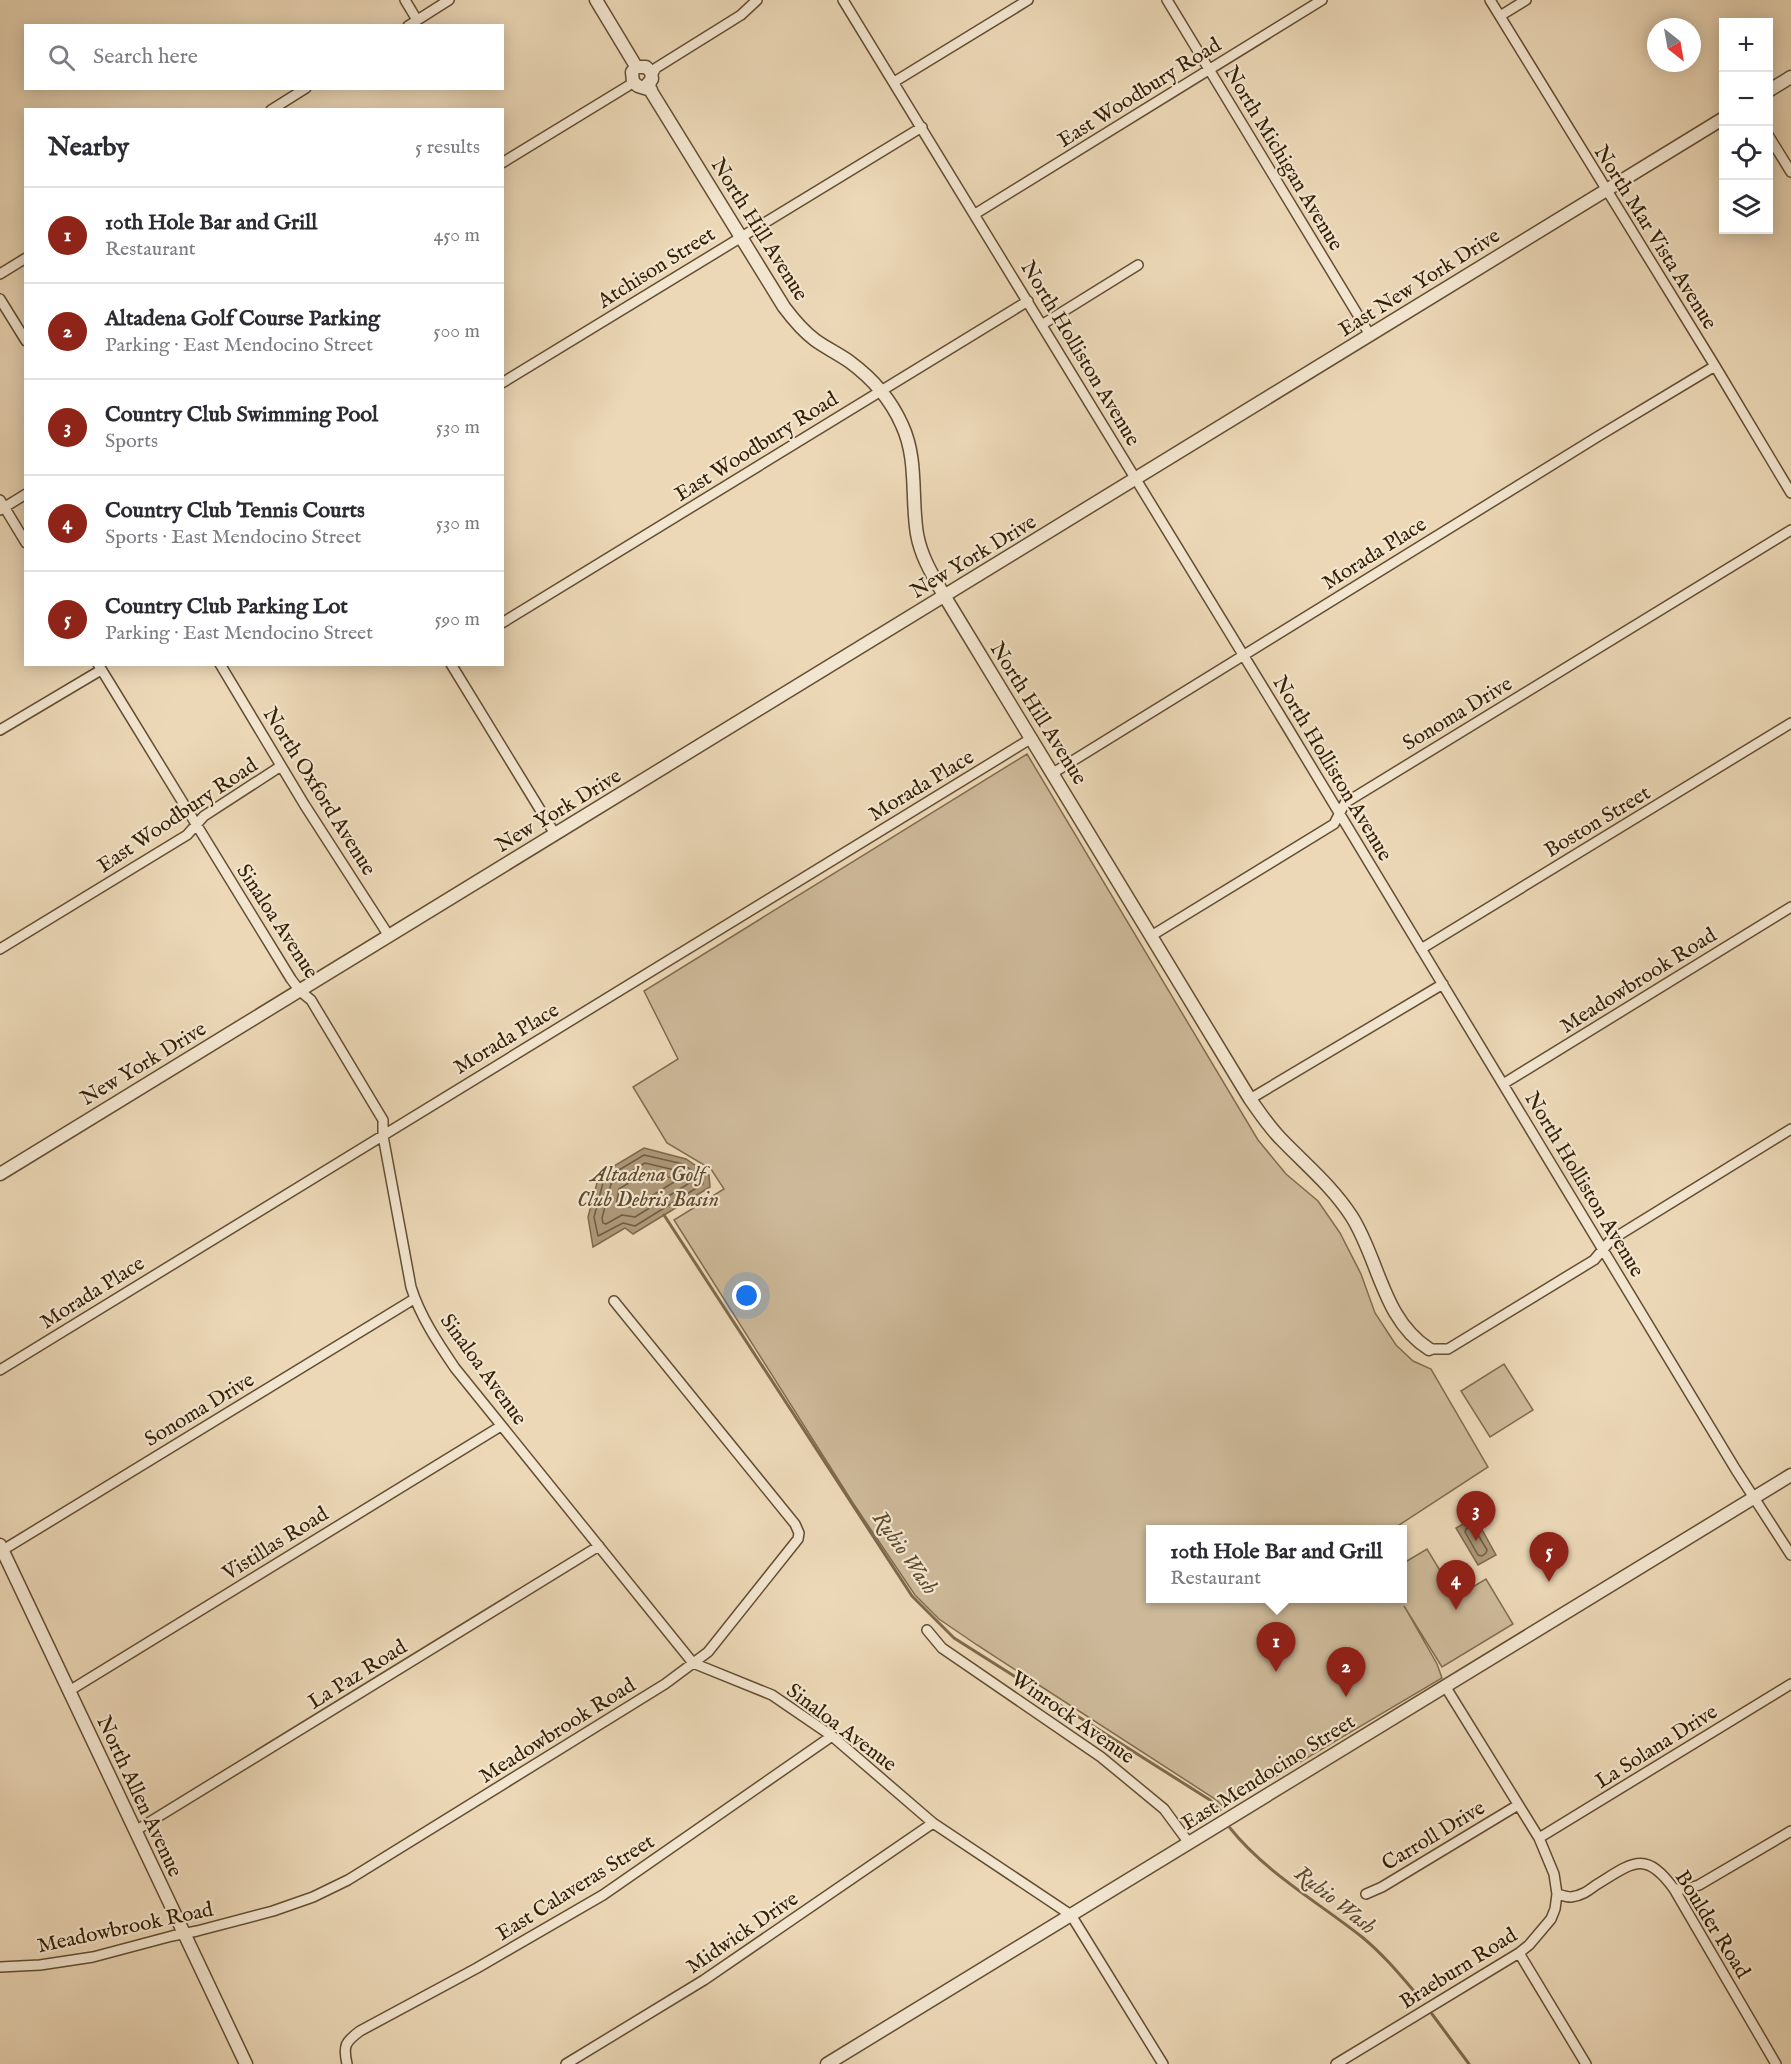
<!DOCTYPE html>
<html lang="en">
<head>
<meta charset="utf-8">
<style>
	:root { --surface:#fff; --page:#f7f7f7; --text:#2b2b33; --muted:#7c7c81; --line:#e1e1e2; --accent:#8f2418 }
	body { margin:0; font-family:"IM FELL English",serif; background:var(--page); color:var(--text) }
	.controls { position:absolute; right:18px; top:18px; display:grid; overflow:hidden; border-radius:0px; box-shadow:0 3px 15px #0003 }
	.controls button { width:54px; height:54px; display:grid; place-items:center; padding:0; border:0; border-bottom:2px solid var(--line); background:var(--surface); color:var(--text); font:30px sans-serif }
	.compass { position:absolute; left:1647px; top:18px; width:54px; height:54px; border-radius:50%; background:var(--surface); box-shadow:0 3px 15px #0003; rotate:149deg }
	.you { position:absolute; left:747px; top:1296px; width:21px; height:21px; margin:-15px; border:4px solid #fff; border-radius:50%; background:#1a73e8; box-shadow:0 0 0 9px #1a73e833 }
	.badge { display:grid; place-items:center; width:39px; height:39px; border-radius:50%; background:var(--accent); color:#fff; font-size:20px; font-weight:700 }
	.pin { position:absolute; translate:-50% -50px; filter:drop-shadow(0 2px 3px #0008) }
	.pin::after { content:''; position:absolute; top:32px; width:21px; height:18px; background:inherit; clip-path:polygon(0 0,100% 0,50% 100%) }
	.popup { position:absolute; left:1146px; top:1525px; width:261px; height:78px; box-sizing:border-box; display:grid; place-content:center; border-radius:0px; background:var(--surface); filter:drop-shadow(0 2px 4px #0005); font-size:20px; white-space:nowrap; color:var(--muted) }
	.popup b { font-size:22px; color:var(--text) }
	.popup::after { content:''; position:absolute; left:50%; top:100%; margin-left:-12px; border:12px solid transparent; border-top-color:var(--surface) }
	.list { margin:0; padding:0; list-style:none }
	h2 { display:flex; justify-content:space-between; align-items:center; height:78px; margin:0; padding:0 24px; font-size:26px }
	h2 small { font-size:20px; font-weight:400; color:var(--muted) }
	.list li { display:grid; grid-template-columns:39px 1fr auto; gap:18px; align-items:center; box-sizing:border-box; height:96px; padding:0 24px; border-top:2px solid var(--line) }
	.list b { display:block; font-size:22px; white-space:nowrap }
	.list p { margin:0; font-size:20px; white-space:nowrap; color:var(--muted) }
	.list em { font-size:20px; font-style:normal; color:var(--muted) }
	.icon { flex:none; width:33px; height:33px; fill:none; stroke:currentColor; stroke-width:2; stroke-linecap:round; stroke-linejoin:round }
	.map { position:relative; flex:none; width:1791px; height:2064px; overflow:hidden }
	.search { position:absolute; background:var(--surface); box-shadow:0 3px 15px #0003; left:24px; top:24px; width:480px; height:66px; display:flex; align-items:center; gap:15px; box-sizing:border-box; padding:0 21px; border-radius:0px; color:var(--muted); font-size:22px }
	.panel { position:absolute; background:var(--surface); box-shadow:0 3px 15px #0003; left:24px; top:108px; width:480px; height:558px; border-radius:0px }
	.map>svg:first-child { display:block }
	.green { fill:#cdb999; stroke:#816c4f; stroke-width:1.5 }
	.water { fill:#ae997a; stroke:#7e694b; stroke-width:1.5 }
	.lines { fill:none; stroke-linecap:round; stroke-linejoin:round }
	.shore { stroke:#725c40; stroke-width:1.5 }
	.stream { stroke:#7e694b; stroke-width:3 }
	.minor-casing { stroke:#634e32; stroke-width:12 }
	.tertiary-casing { stroke:#634e32; stroke-width:15 }
	.minor { stroke:#f3e6d0; stroke-width:9 }
	.tertiary { stroke:#f3e6d0; stroke-width:12 }
	.labels { text-anchor:middle; stroke-width:4.5; stroke-linejoin:round; paint-order:stroke }
	.street-label { font-size:21px; fill:#352005; stroke:#f3e6d0 }
	.water-label { font-size:22px; font-style:italic; fill:#5f4a2e; stroke:#f3e6d0 }
</style>
</head>
<body>
<div class="map">
<svg width="1791" height="2064" viewBox="0 0 1791 2064">
	<rect width="100%" height="100%" fill="#ecd8b7"/>
	<filter id="stains"><feTurbulence type="fractalNoise" baseFrequency=".00333" numOctaves="4"/><feColorMatrix values="0 0 0 0 .2 0 0 0 0 .09 0 0 0 0 .02 0 0 0 .5 -.17"/></filter>
	<radialGradient id="worn" r=".72"><stop offset=".6" stop-color="#630" stop-opacity="0"/><stop offset="1" stop-color="#630" stop-opacity=".3"/></radialGradient>
	<!-- green -->
	<path class="green" d="M 1027,754 L 1258,1140 L 1286,1174 L 1318,1201 L 1340,1233 L 1361,1274 L 1375,1313 L 1396,1345 L 1413,1361 L 1431,1369 L 1488,1467 L 1393,1529 L 1150,1530 L 1150,1598 L 1402,1598 L 1402,1564 L 1427,1549 L 1456,1597 L 1486,1579 L 1513,1624 L 1442,1667 L 1404,1606 L 1437,1664 L 1442,1678 L 1224,1807 L 1215,1799 L 977,1645 L 939,1619 L 915,1595 L 853,1503 L 674,1220 L 724,1189 L 711,1169 L 667,1143 L 633,1087 L 678,1059 L 644,991 Z
		M 1504,1364 L 1533,1410 L 1490,1437 L 1461,1391 Z"/>
	<!-- water -->
	<path class="water" d="M 644,1148 L 686,1159 L 709,1175 L 710,1187 L 633,1234 L 625,1228 L 593,1247 L 588,1217 L 599,1175 Z
		M 1475,1517 L 1496,1555 L 1478,1565 L 1456,1528 Z"/>
	<g class="lines">
		<!-- shore -->
		<path class="shore" d="M 644,1155 L 683,1164 L 702,1178 L 703,1184 L 635,1226 L 623,1223 L 598,1236 L 594,1217 L 604,1179 Z
			M 645,1163 L 679,1171 L 691,1179 L 691,1182 L 635,1217 L 622,1215 L 606,1224 L 603,1223 L 602,1218 L 611,1184 Z
			M 647,1172 L 672,1178 L 674,1182 L 634,1207 L 616,1206 L 619,1189 Z
			M 1471,1527 L 1474,1528 L 1487,1550 L 1486,1553 L 1482,1556 L 1478,1555 L 1465,1532 L 1466,1529 Z"/>
		<!-- stream -->
		<path class="stream" d="M 664,1215 L 912,1596 L 954,1638 L 1210,1800 L 1220,1810
			M 1230,1828 C 1266,1873 1318,1902 1362,1937 C 1384,1955 1401,1976 1419,1997
			M 1432,2014 L 1469,2064"/>
		<!-- minor casing -->
		<g class="minor-casing">
			<path id="minor" d="M 405,0 L 417,20
				M 843,0 L 1286,725 L 1736,1470 L 1791,1555
				M 1167,0 L 1370,335
				M 1490,0 L 1715,366 L 1791,493
				M 1500,16 L 1526,0
				M 408,26 L 449,0
				M 652,75 L 656,68 L 741,15 L 757,0
				M 894,82 L 1028,0
				M 271,110 L 306,88
				M 1768,135 L 1791,172
				M 502,163 L 628,86
				M 975,214 L 1322,0
				M 0,274 L 26,258
				M 0,299 L 26,341
				M 1043,324 L 1138,265
				M 502,383 L 922,127
				M 0,500 L 26,543
				M 0,510 L 26,494
				M 502,623 L 1028,301
				M 98,664 L 291,979 L 300,991 L 311,1000 L 383,1120 L 383,1136 L 411,1287 C 420,1316 438,1343 455,1368 L 693,1663 L 772,1695 L 832,1736 L 933,1823 L 1071,1915 L 1163,2064
				M 220,664 L 304,804 L 389,936
				M 451,664 L 555,834
				M 0,730 L 101,670
				M 1053,773 L 1597,437 L 1715,366
				M 1151,936 L 1334,824 L 1345,803 L 1791,530
				M 0,949 L 187,835 L 204,816 L 281,766
				M 1421,949 L 1791,723
				M 1503,1084 L 1791,907
				M 1250,1099 L 1443,984
				M 1429,1349 L 1448,1349 L 1594,1260 L 1611,1240 L 1791,1129
				M 0,1370 L 1032,738
				M 3,1550 L 414,1299
				M 927,1630 L 942,1648 L 1101,1757 L 1164,1809 L 1189,1843
				M 69,1691 L 501,1426
				M 135,1831 L 599,1546
				M 1539,1838 L 1791,1684
				M 1674,1889 L 1687,1889 L 1699,1885 L 1791,1831
				M 1366,1894 L 1382,1887 L 1518,1805
				M 1557,1894 C 1561,1895 1566,1897 1571,1897 C 1581,1896 1588,1891 1596,1885 C 1632,1863 1645,1849 1674,1889 L 1776,2064
				M 1519,1953 L 1586,2064
				M 0,1967 L 40,1965 L 93,1957 L 172,1936 L 197,1931 L 273,1911 L 313,1897 L 348,1880 L 665,1684 L 708,1652 L 798,1539 L 799,1533 L 795,1524 L 614,1301
				M 347,2064 C 343,2046 345,2042 360,2031 L 477,1968 L 603,1895 L 832,1736
				M 566,2064 L 704,1980 L 933,1823
				M 1336,2064 L 1519,1953 L 1529,1945 L 1551,1919 L 1555,1909 L 1557,1894 L 1554,1874 L 1539,1838 L 1445,1686"/>
		</g>
		<!-- tertiary casing -->
		<g class="tertiary-casing">
			<path id="tertiary" d="M 596,0 L 634,63
				M 650,82 L 649,88 L 784,307 C 793,319 803,331 815,340 C 826,348 839,354 850,362 C 873,379 891,400 902,425 C 918,459 911,498 917,534 C 921,557 933,576 945,597 L 1250,1099 C 1260,1113 1269,1127 1281,1139 C 1306,1165 1332,1186 1352,1217 C 1379,1260 1383,1320 1429,1349
				M 646,86 L 652,79 L 651,72 L 646,67 L 636,67 L 632,72 L 633,82 L 638,86 L 651,90
				M 1768,91 L 1791,77
				M 0,1174 L 1724,118
				M 0,1545 L 246,2064
				M 827,2064 L 1791,1475"/>
		</g>
		<!-- minor -->
		<use href="#minor" class="minor"/>
		<!-- tertiary -->
		<use href="#tertiary" class="tertiary"/>
	</g>
	<g class="labels">
		<!-- street labels -->
		<g class="street-label">
			<text transform="translate(1139 92) rotate(-32)" y="7">East Woodbury Road</text>
			<text transform="translate(1284 158) rotate(59)" y="7">North Michigan Avenue</text>
			<text transform="translate(760 229) rotate(58)" y="7">North Hill Avenue</text>
			<text transform="translate(1656 237) rotate(58)" y="7">North Mar Vista Avenue</text>
			<text transform="translate(656 267) rotate(-32)" y="7">Atchison Street</text>
			<text transform="translate(1419 282) rotate(-32)" y="7">East New York Drive</text>
			<text transform="translate(1081 353) rotate(59)" y="7">North Holliston Avenue</text>
			<text transform="translate(756 446) rotate(-32)" y="7">East Woodbury Road</text>
			<text transform="translate(1374 553) rotate(-32)" y="7">Morada Place</text>
			<text transform="translate(973 556) rotate(-31)" y="7">New York Drive</text>
			<text transform="translate(1039 713) rotate(58)" y="7">North Hill Avenue</text>
			<text transform="translate(1457 713) rotate(-31)" y="7">Sonoma Drive</text>
			<text transform="translate(1333 768) rotate(59)" y="7">North Holliston Avenue</text>
			<text transform="translate(921 785) rotate(-31)" y="7">Morada Place</text>
			<text transform="translate(320 791) rotate(58)" y="7">North Oxford Avenue</text>
			<text transform="translate(558 810) rotate(-31)" y="7">New York Drive</text>
			<text transform="translate(177 815) rotate(-34)" y="7">East Woodbury Road</text>
			<text transform="translate(1597 821) rotate(-31)" y="7">Boston Street</text>
			<text transform="translate(278 921) rotate(57)" y="7">Sinaloa Avenue</text>
			<text transform="translate(1638 980) rotate(-32)" y="7">Meadowbrook Road</text>
			<text transform="translate(506 1038) rotate(-31)" y="7">Morada Place</text>
			<text transform="translate(143 1063) rotate(-31)" y="7">New York Drive</text>
			<text transform="translate(1585 1184) rotate(59)" y="7">North Holliston Avenue</text>
			<text transform="translate(92 1292) rotate(-32)" y="7">Morada Place</text>
			<text transform="translate(484 1369) rotate(54)" y="7">Sinaloa Avenue</text>
			<text transform="translate(199 1409) rotate(-31)" y="7">Sonoma Drive</text>
			<text transform="translate(275 1543) rotate(-32)" y="7">Vistillas Road</text>
			<text transform="translate(357 1674) rotate(-32)" y="7">La Paz Road</text>
			<text transform="translate(1073 1717) rotate(35)" y="7">Winrock Avenue</text>
			<text transform="translate(842 1727) rotate(37)" y="7">Sinaloa Avenue</text>
			<text transform="translate(557 1730) rotate(-32)" y="7">Meadowbrook Road</text>
			<text transform="translate(1656 1746) rotate(-32)" y="7">La Solana Drive</text>
			<text transform="translate(1268 1772) rotate(-32)" y="7">East Mendocino Street</text>
			<text transform="translate(140 1796) rotate(65)" y="7">North Allen Avenue</text>
			<text transform="translate(1433 1835) rotate(-31)" y="7">Carroll Drive</text>
			<text transform="translate(575 1887) rotate(-32)" y="7">East Calaveras Street</text>
			<text transform="translate(1713 1924) rotate(58)" y="7">Boulder Road</text>
			<text transform="translate(125 1927) rotate(-12)" y="7">Meadowbrook Road</text>
			<text transform="translate(742 1932) rotate(-34)" y="7">Midwick Drive</text>
			<text transform="translate(1458 1968) rotate(-32)" y="7">Braeburn Road</text>
		</g>
		<!-- water labels -->
		<g class="water-label">
			<text x="648" y="1181">Altadena Golf<tspan x="648" dy="25">Club Debris Basin</tspan></text>
			<text transform="translate(906 1552) rotate(55)" y="8">Rubio Wash</text>
			<text transform="translate(1336 1899) rotate(38)" y="8">Rubio Wash</text>
		</g>
	</g>
	<rect width="100%" height="100%" filter="url(#stains)"/>
	<rect width="100%" height="100%" fill="url(#worn)"/>
</svg>
<div class="controls">
<button>+</button>
<button>−</button>
<button><svg class="icon" aria-label="locate" viewBox="0 0 24 24"><circle cx="12" cy="12" r="6"/><path d="M12 2v4M12 18v4M2 12h4M18 12h4"/></svg></button>
<button><svg class="icon" aria-label="layers" viewBox="0 0 24 24"><path d="M12 4l9 5-9 5-9-5zM3 14l9 5 9-5"/></svg></button>
</div>
<svg class="compass" viewBox="-18 -18 36 36"><path d="M0-13l5 13h-10z" fill="#e53935"/><path d="M0 13l5-13h-10z" fill="#7c7c81"/></svg>
<div class="you"></div>
<div class="pin badge" style="left:1276px;top:1672px">1</div>
<div class="popup"><b>10th Hole Bar and Grill</b>Restaurant</div>
<div class="pin badge" style="left:1346px;top:1697px">2</div>
<div class="pin badge" style="left:1476px;top:1541px">3</div>
<div class="pin badge" style="left:1456px;top:1610px">4</div>
<div class="pin badge" style="left:1549px;top:1582px">5</div>
<div class="search"><svg class="icon" aria-label="search" viewBox="0 0 24 24"><circle cx="10" cy="10" r="6"/><path d="M15 15l6 6"/></svg>Search here</div>
<section class="panel">
<h2>Nearby<small>5 results</small></h2>
<ul class="list">
<li><span class="badge">1</span><div><b>10th Hole Bar and Grill</b><p>Restaurant</p></div><em>450 m</em></li>
<li><span class="badge">2</span><div><b>Altadena Golf Course Parking</b><p>Parking · East Mendocino Street</p></div><em>500 m</em></li>
<li><span class="badge">3</span><div><b>Country Club Swimming Pool</b><p>Sports</p></div><em>530 m</em></li>
<li><span class="badge">4</span><div><b>Country Club Tennis Courts</b><p>Sports · East Mendocino Street</p></div><em>530 m</em></li>
<li><span class="badge">5</span><div><b>Country Club Parking Lot</b><p>Parking · East Mendocino Street</p></div><em>590 m</em></li>
</ul>
</section>
</div>
</body>
</html>
